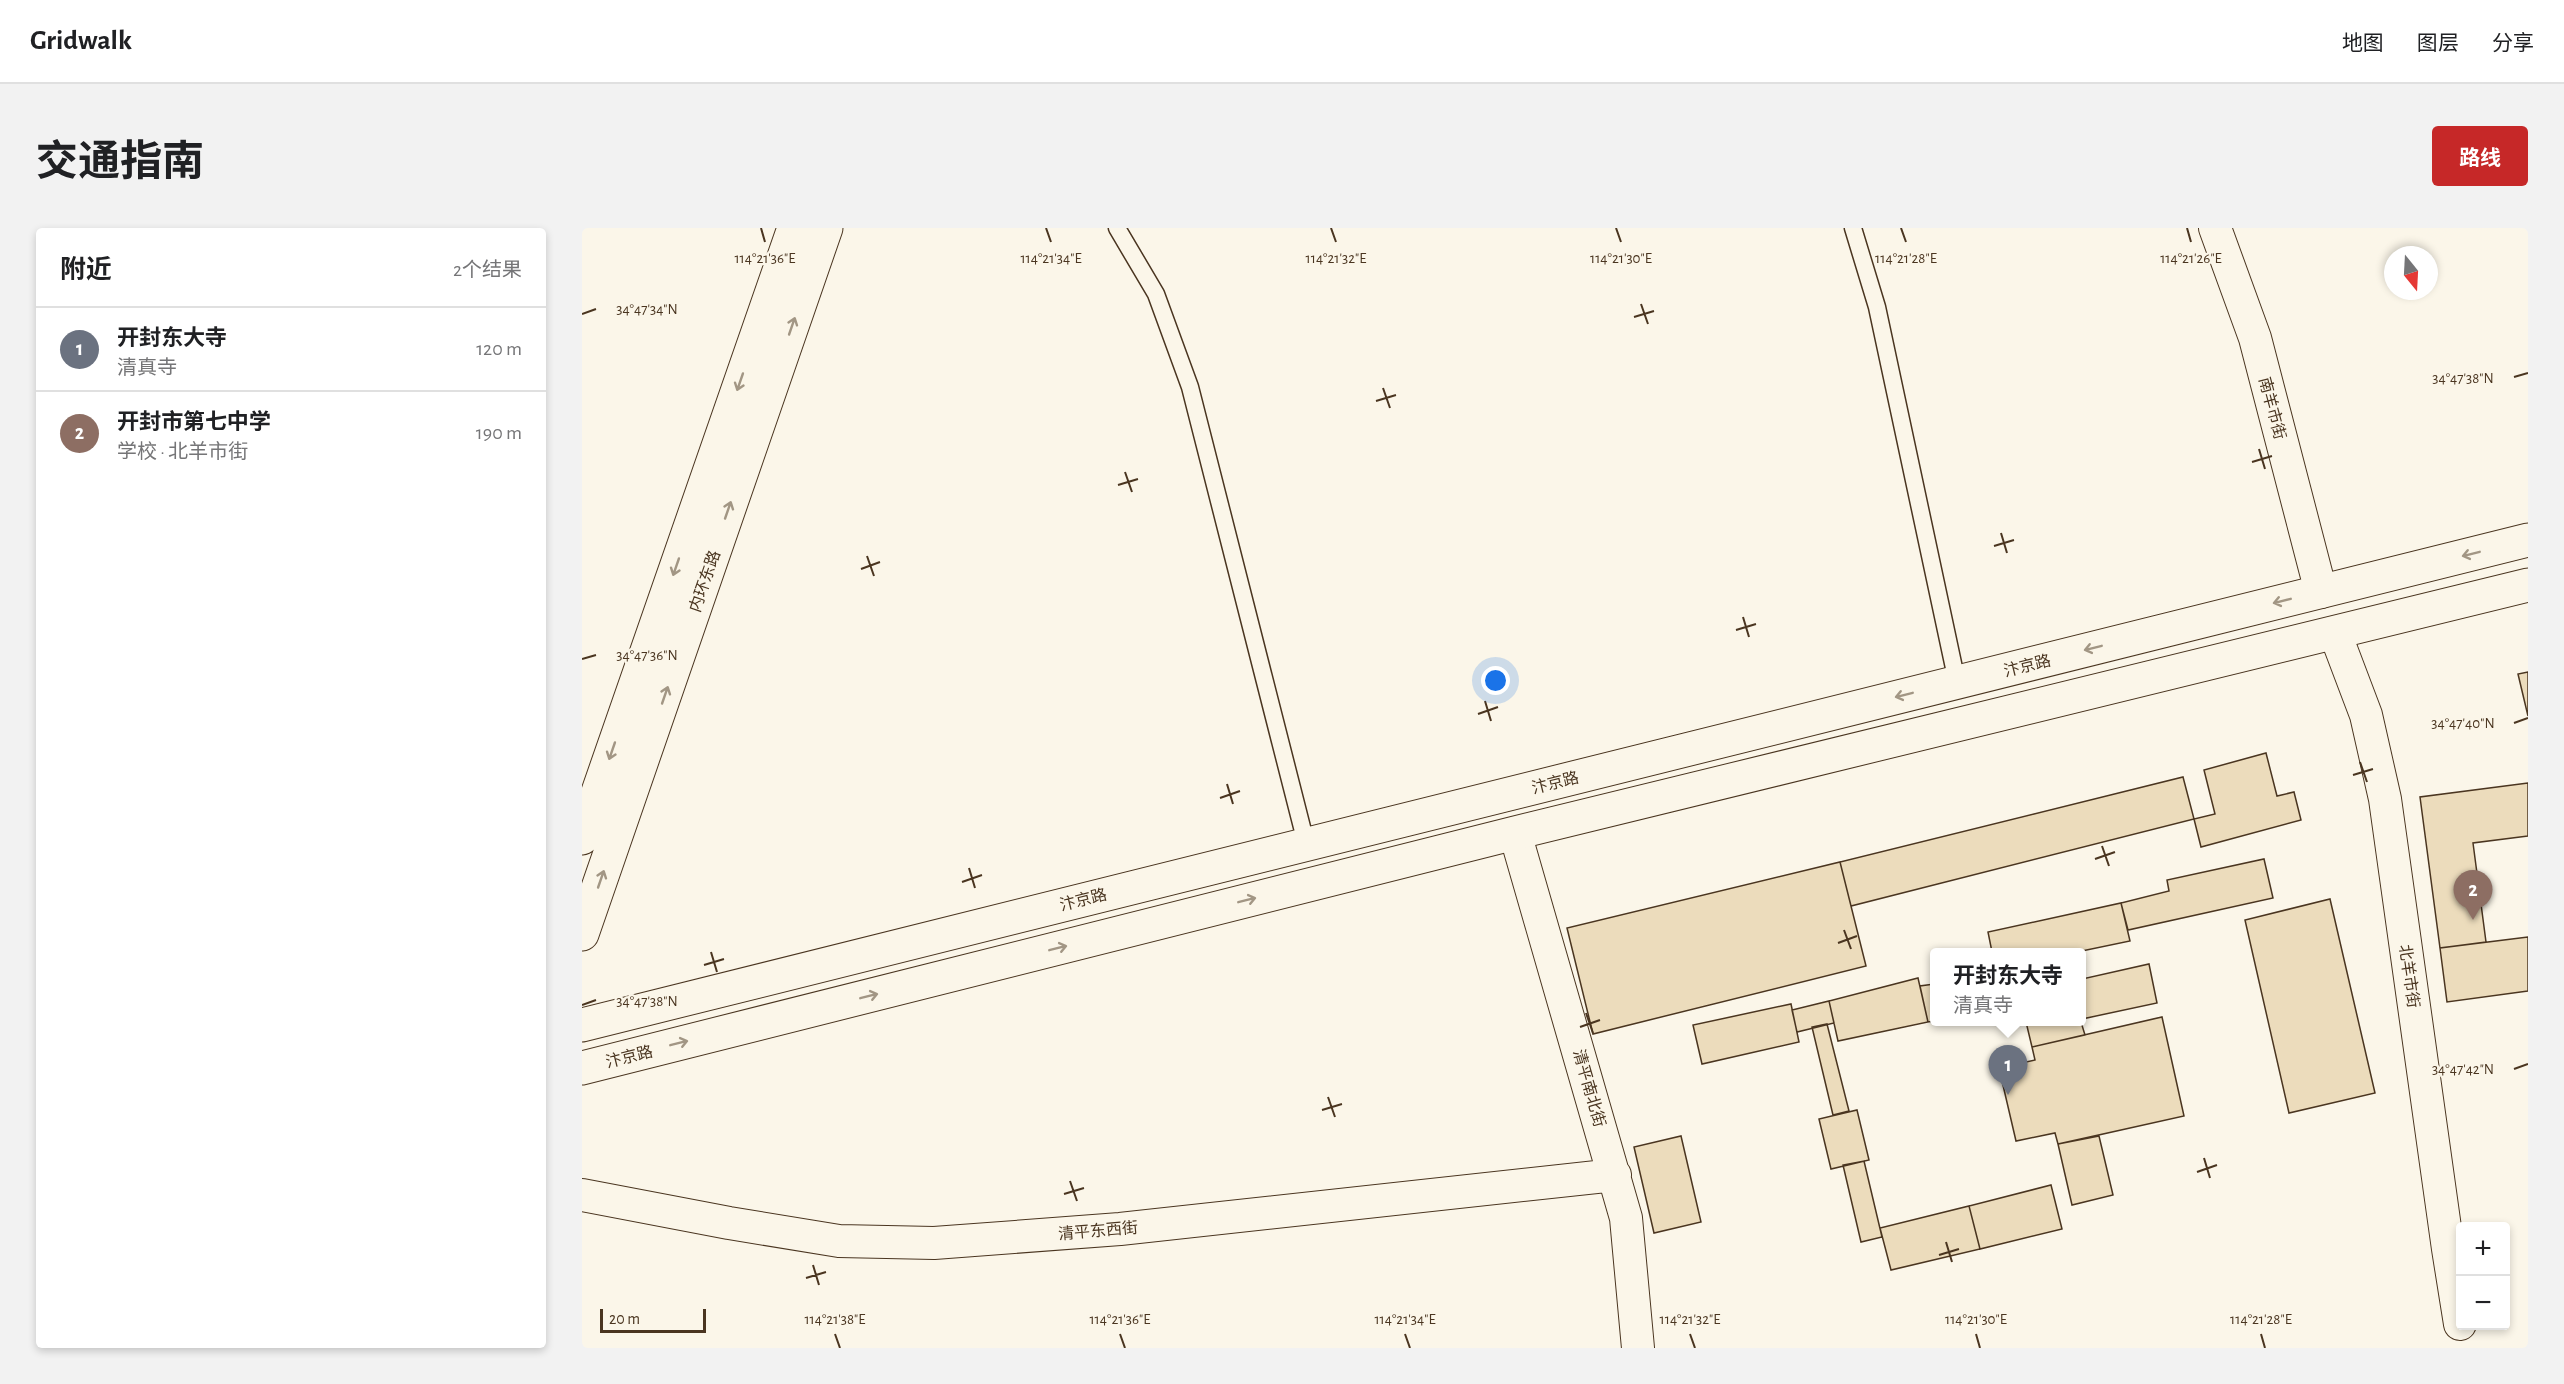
<!DOCTYPE html>
<html lang="zh">
<head>
<meta charset="utf-8">
<style>
	:root { --surface:#fff; --page:#f2f2f2; --text:#202124; --muted:#757577; --line:#e0e0e0; --accent:#c62828 }
	body { margin:0; font-family:"Alegreya Sans","Noto Sans SC",sans-serif; background:var(--page); color:var(--text) }
	.controls { position:absolute; right:18px; bottom:18px; display:grid; overflow:hidden; border-radius:6px; box-shadow:0 3px 9px #0003 }
	.controls button { width:54px; height:54px; display:grid; place-items:center; padding:0; border:0; border-bottom:2px solid var(--line); background:var(--surface); color:var(--text); font:30px sans-serif }
	.compass { position:absolute; left:1802px; top:18px; width:54px; height:54px; border-radius:50%; background:var(--surface); box-shadow:0 3px 9px #0003; rotate:162deg }
	.scale { position:absolute; left:18px; bottom:15px; width:106px; box-sizing:border-box; padding-left:6px; border:3px solid #4a3520; border-top:0; font-size:16px; line-height:21px; white-space:nowrap; color:#4a3520; -webkit-text-stroke:4px #fbf6e9; paint-order:stroke }
	.you { position:absolute; left:914px; top:453px; width:21px; height:21px; margin:-15px; border:4px solid #fff; border-radius:50%; background:#1a73e8; box-shadow:0 0 0 9px #1a73e833 }
	.badge { display:grid; place-items:center; width:39px; height:39px; border-radius:50%; background:var(--accent); color:#fff; font-size:20px; font-weight:700 }
	.pin { position:absolute; translate:-50% -50px; filter:drop-shadow(0 2px 3px #0008) }
	.pin::after { content:''; position:absolute; top:32px; width:21px; height:18px; background:inherit; clip-path:polygon(0 0,100% 0,50% 100%) }
	.popup { position:absolute; left:1348px; top:720px; width:156px; height:78px; box-sizing:border-box; display:grid; place-content:center; border-radius:6px; background:var(--surface); filter:drop-shadow(0 2px 4px #0005); font-size:20px; white-space:nowrap; color:var(--muted) }
	.popup b { font-size:22px; color:var(--text) }
	.popup::after { content:''; position:absolute; left:50%; top:100%; margin-left:-12px; border:12px solid transparent; border-top-color:var(--surface) }
	.list { margin:0; padding:0; list-style:none }
	h2 { display:flex; justify-content:space-between; align-items:center; height:78px; margin:0; padding:0 24px; font-size:26px }
	h2 small { font-size:20px; font-weight:400; color:var(--muted) }
	.list li { display:grid; grid-template-columns:39px 1fr auto; gap:18px; align-items:center; box-sizing:border-box; height:84px; padding:0 24px; border-top:2px solid var(--line) }
	.list b { display:block; font-size:22px; white-space:nowrap }
	.list p { margin:0; font-size:20px; white-space:nowrap; color:var(--muted) }
	.list em { font-size:20px; font-style:normal; color:var(--muted) }
	.map { position:relative; flex:none; width:1946px; height:1120px; overflow:hidden; border-radius:6px }
	header { display:flex; align-items:center; gap:36px; box-sizing:border-box; height:84px; padding:0 30px; background:var(--surface); border-bottom:2px solid var(--line) }
	header strong { font-size:28px }
	nav { display:flex; gap:33px; margin-inline-start:auto; font-size:21px }
	.intro { display:flex; align-items:center; justify-content:space-between; box-sizing:border-box; height:144px; padding:0 36px }
	h1 { margin:0; font-size:42px }
	.button { padding:15px 27px; border-radius:6px; background:var(--accent); color:#fff; font-size:21px; font-weight:700 }
	main { display:flex; gap:36px; padding:0 36px }
	aside { flex:1; background:var(--surface); border-radius:6px; box-shadow:0 3px 9px #0003 }
	.map>svg:first-child { display:block }
	.building { fill:#ecdcbc; stroke:#4a3520; stroke-width:1.5 }
	.lines { fill:none; stroke-linecap:round; stroke-linejoin:round }
	.lane-casing { stroke:#4a3520; stroke-width:19 }
	.street-casing { stroke:#4a3520; stroke-width:34 }
	.secondary-casing { stroke:#4a3520; stroke-width:35 }
	.lane { stroke:#fbf6e9; stroke-width:16 }
	.street { stroke:#fbf6e9; stroke-width:32 }
	.secondary { stroke:#fbf6e9; stroke-width:33 }
	.oneway { stroke:#a29684 }
	.ticks { fill:none; stroke:#4a3520; stroke-width:2 }
	.labels { text-anchor:middle; stroke-width:4.5; stroke-linejoin:round; paint-order:stroke }
	.street-label { font-size:16px; fill:#4a3520; stroke:#fbf6e9 }
	.ticks-label { font-size:15px; text-anchor:middle; fill:#4a3520; stroke:#fbf6e9; stroke-width:4.5; stroke-linejoin:round; paint-order:stroke }
</style>
</head>
<body>
<header>
<strong>Gridwalk</strong>
<nav><a>地图</a><a>图层</a><a>分享</a></nav>
</header>
<div class="intro"><h1>交通指南</h1><a class="button">路线</a></div>
<main>
<aside>
<h2>附近<small>2个结果</small></h2>
<ul class="list">
<li><span class="badge" style="background:#6b7280">1</span><div><b>开封东大寺</b><p>清真寺</p></div><em>120 m</em></li>
<li><span class="badge" style="background:#8d6e63">2</span><div><b>开封市第七中学</b><p>学校 · 北羊市街</p></div><em>190 m</em></li>
</ul>
</aside>
<div class="map">
<svg width="1946" height="1120" viewBox="0 0 1946 1120">
	<rect width="100%" height="100%" fill="#fbf6e9"/>
	<!-- building -->
	<path class="building" d="M 1946,444 L 1946,488 L 1936,446 Z
		M 1684,525 L 1695,568 L 1712,564 L 1719,592 L 1619,619 L 1612,591 L 1633,586 L 1622,542 Z
		M 1601,549 L 1612,591 L 1269,678 L 1258,634 Z
		M 1946,555 L 1946,608 L 1891,615 L 1904,714 L 1858,720 L 1838,569 Z
		M 1682,631 L 1691,670 L 1546,702 L 1539,675 L 1587,663 L 1585,652 Z
		M 1258,634 L 1284,738 L 1011,806 L 985,700 Z
		M 1748,671 L 1793,865 L 1707,885 L 1663,692 Z
		M 1539,675 L 1548,713 L 1495,724 L 1410,724 L 1406,704 Z
		M 1946,709 L 1946,763 L 1865,774 L 1858,720 Z
		M 1567,736 L 1575,775 L 1500,791 L 1500,751 Z
		M 1336,750 L 1346,794 L 1256,813 L 1247,773 Z
		M 1352,756 L 1352,793 L 1346,794 L 1338,758 Z
		M 1247,773 L 1252,795 L 1215,804 L 1210,782 Z
		M 1209,776 L 1217,814 L 1120,836 L 1111,797 Z
		M 1580,789 L 1602,888 L 1476,916 L 1473,905 L 1434,913 L 1417,840 L 1453,832 L 1450,819 Z
		M 1444,794 L 1499,794 L 1503,807 L 1450,819 Z
		M 1245,796 L 1267,883 L 1251,887 L 1230,799 Z
		M 1275,882 L 1287,932 L 1249,941 L 1237,891 Z
		M 1099,908 L 1119,994 L 1072,1005 L 1052,919 Z
		M 1517,908 L 1531,967 L 1490,977 L 1476,916 Z
		M 1282,933 L 1300,1009 L 1279,1014 L 1261,937 Z
		M 1469,957 L 1480,1001 L 1398,1021 L 1387,978 Z
		M 1387,978 L 1398,1021 L 1309,1042 L 1298,1000 Z"/>
	<g class="lines">
		<!-- lane casing -->
		<g class="lane-casing">
			<path id="lane" d="M 535,0 L 574,66 L 608,159 L 724,615
				M 1271,0 L 1295,79 L 1375,454"/>
		</g>
		<!-- street casing -->
		<g class="street-casing">
			<path id="street" d="M 1633,0 L 1673,110 L 1739,364
				M 1753,405 L 1784,487 L 1803,571 L 1866,1021 L 1878,1096
				M 933,605 L 1044,990 L 1056,1120
				M 0,967 L 147,995 L 257,1013 L 352,1015 L 538,1001 L 1033,947"/>
		</g>
		<!-- secondary casing -->
		<g class="secondary-casing">
			<path id="secondary" d="M 0,610 L 212,0
				M 0,706 L 244,0
				M 0,797 L 1946,312
				M 0,840 L 933,605 L 1946,357"/>
		</g>
		<!-- lane -->
		<use href="#lane" class="lane"/>
		<!-- street -->
		<use href="#street" class="street"/>
		<!-- secondary -->
		<use href="#secondary" class="secondary"/>
	</g>
	<!-- one-way arrows -->
	<defs><path id="oneway-shaft" d="M-6 0H5M1.5-3L5.5 0L1.5 3" fill="none" stroke-width="1.6" stroke-linecap="round" stroke-linejoin="round" transform="scale(1.5)"/></defs>
	<g class="oneway">
		<use href="#oneway-shaft" transform="translate(210 98) rotate(-71)"/>
		<use href="#oneway-shaft" transform="translate(158 154) rotate(109)"/>
		<use href="#oneway-shaft" transform="translate(146 282) rotate(-71)"/>
		<use href="#oneway-shaft" transform="translate(1889 326) rotate(166)"/>
		<use href="#oneway-shaft" transform="translate(94 339) rotate(109)"/>
		<use href="#oneway-shaft" transform="translate(1700 373) rotate(166)"/>
		<use href="#oneway-shaft" transform="translate(1511 420) rotate(166)"/>
		<use href="#oneway-shaft" transform="translate(83 467) rotate(-71)"/>
		<use href="#oneway-shaft" transform="translate(1322 467) rotate(166)"/>
		<use href="#oneway-shaft" transform="translate(30 523) rotate(109)"/>
		<use href="#oneway-shaft" transform="translate(19 651) rotate(-71)"/>
		<use href="#oneway-shaft" transform="translate(665 672) rotate(-14)"/>
		<use href="#oneway-shaft" transform="translate(476 720) rotate(-14)"/>
		<use href="#oneway-shaft" transform="translate(287 768) rotate(-14)"/>
		<use href="#oneway-shaft" transform="translate(97 815) rotate(-14)"/>
	</g>
	<!-- ticks -->
	<path class="ticks" d="M 179,0 L 183,14M 464,0 L 469,14M 749,0 L 754,14M 1034,0 L 1039,14M 1319,0 L 1324,14M 1605,0 L 1609,14M 1059,76 L 1066,96M 0,86 L 14,81M 1052,89 L 1072,83M 1932,149 L 1946,145M 801,160 L 808,180M 794,173 L 814,167M 1677,221 L 1683,241M 1670,234 L 1690,228M 543,244 L 550,264M 536,257 L 556,251M 1419,305 L 1425,325M 1412,318 L 1432,312M 285,328 L 292,348M 279,341 L 298,334M 1161,389 L 1167,409M 1154,402 L 1174,396M 0,431 L 14,427M 903,473 L 909,493M 896,486 L 916,479M 1932,495 L 1946,490M 1778,534 L 1785,554M 1771,547 L 1791,541M 645,556 L 651,576M 638,570 L 658,563M 1520,618 L 1527,638M 1513,631 L 1533,624M 387,640 L 393,660M 380,654 L 400,647M 1262,702 L 1269,721M 1256,715 L 1275,708M 129,724 L 135,744M 122,737 L 142,731M 0,777 L 14,772M 1004,785 L 1011,805M 998,799 L 1018,792M 1932,841 L 1946,836M 746,869 L 753,889M 740,882 L 760,876M 1622,930 L 1628,950M 1615,944 L 1635,937M 488,953 L 495,973M 482,966 L 502,960M 1364,1014 L 1370,1034M 1357,1027 L 1377,1021M 231,1037 L 237,1057M 224,1050 L 244,1044M 253,1106 L 258,1120M 538,1106 L 543,1120M 823,1106 L 828,1120M 1108,1106 L 1113,1120M 1394,1106 L 1398,1120M 1679,1106 L 1683,1120"/>
	<g class="labels">
		<!-- street labels -->
		<g class="street-label">
			<text transform="translate(1691 180) rotate(75)" y="6">南羊市街</text>
			<text transform="translate(122 353) rotate(-71)" y="6">内环东路</text>
			<text transform="translate(1445 437) rotate(-14)" y="6">汴京路</text>
			<text transform="translate(973 554) rotate(-14)" y="6">汴京路</text>
			<text transform="translate(501 671) rotate(-14)" y="6">汴京路</text>
			<text transform="translate(1828 748) rotate(82)" y="6">北羊市街</text>
			<text transform="translate(47 828) rotate(-14)" y="6">汴京路</text>
			<text transform="translate(1008 860) rotate(74)" y="6">清平南北街</text>
			<text transform="translate(516 1002) rotate(-5)" y="6">清平东西街</text>
		</g>
	</g>
	<g class="ticks-label">
		<text x="183" y="35">114°21'36"E</text>
		<text x="469" y="35">114°21'34"E</text>
		<text x="754" y="35">114°21'32"E</text>
		<text x="1039" y="35">114°21'30"E</text>
		<text x="1324" y="35">114°21'28"E</text>
		<text x="1609" y="35">114°21'26"E</text>
		<text x="65" y="86">34°47'34"N</text>
		<text x="1881" y="155">34°47'38"N</text>
		<text x="65" y="432">34°47'36"N</text>
		<text x="1881" y="500">34°47'40"N</text>
		<text x="65" y="778">34°47'38"N</text>
		<text x="1881" y="846">34°47'42"N</text>
		<text x="253" y="1096">114°21'38"E</text>
		<text x="538" y="1096">114°21'36"E</text>
		<text x="823" y="1096">114°21'34"E</text>
		<text x="1108" y="1096">114°21'32"E</text>
		<text x="1394" y="1096">114°21'30"E</text>
		<text x="1679" y="1096">114°21'28"E</text>
	</g>
</svg>
<div class="controls">
<button>+</button>
<button>−</button>
</div>
<svg class="compass" viewBox="-18 -18 36 36"><path d="M0-13l5 13h-10z" fill="#e53935"/><path d="M0 13l5-13h-10z" fill="#757577"/></svg>
<div class="scale">20 m</div>
<div class="you"></div>
<div class="pin badge" style="left:1426px;top:867px;background:#6b7280">1</div>
<div class="popup"><b>开封东大寺</b>清真寺</div>
<div class="pin badge" style="left:1891px;top:692px;background:#8d6e63">2</div>
</div>
</main>
</body>
</html>
